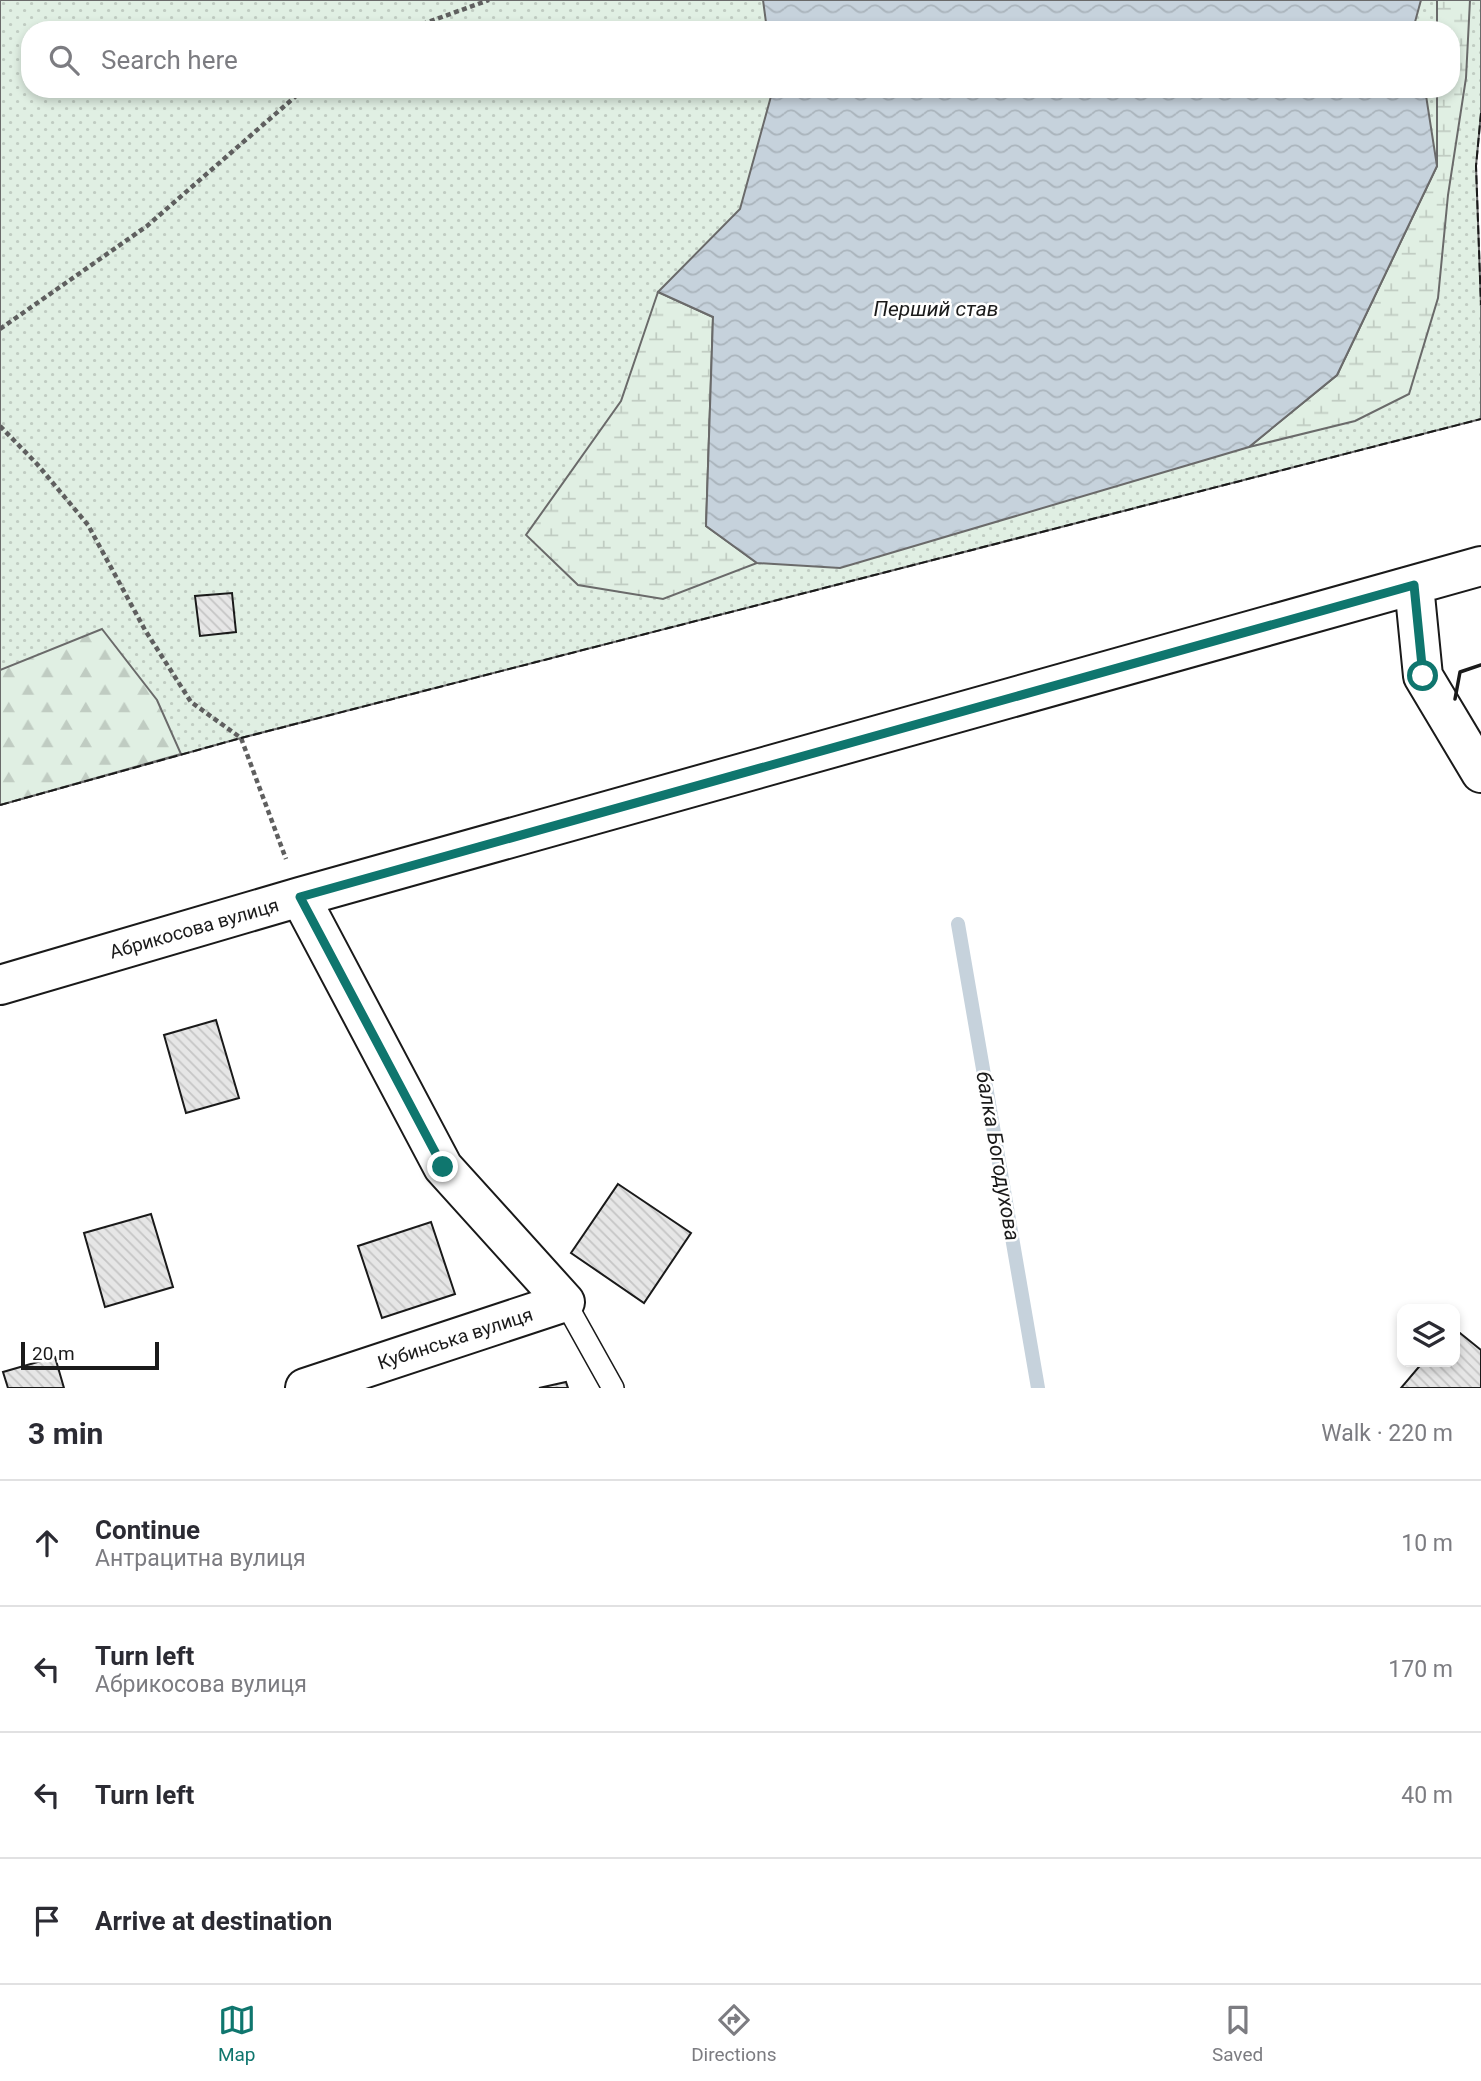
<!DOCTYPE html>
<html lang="en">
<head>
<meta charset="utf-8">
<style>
	:root { --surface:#fff; --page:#f7f7f7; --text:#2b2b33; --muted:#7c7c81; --line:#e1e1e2; --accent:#0f766e }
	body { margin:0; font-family:Roboto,sans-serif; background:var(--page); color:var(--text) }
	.controls { position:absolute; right:21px; bottom:21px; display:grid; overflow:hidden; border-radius:14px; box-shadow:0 4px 10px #0003 }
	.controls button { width:63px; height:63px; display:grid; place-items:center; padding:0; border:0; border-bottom:2px solid var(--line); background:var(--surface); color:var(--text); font:35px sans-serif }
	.scale { position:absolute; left:21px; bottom:18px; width:138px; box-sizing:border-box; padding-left:7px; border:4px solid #1a1a1a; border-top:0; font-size:19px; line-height:24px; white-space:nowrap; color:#1a1a1a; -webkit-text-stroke:5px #fff; paint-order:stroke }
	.stop { position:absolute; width:21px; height:21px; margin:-16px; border:5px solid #0f766e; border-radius:50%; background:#fff }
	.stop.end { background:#0f766e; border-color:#fff; box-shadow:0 2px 7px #0008 }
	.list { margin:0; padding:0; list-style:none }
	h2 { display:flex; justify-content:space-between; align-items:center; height:91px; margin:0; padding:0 28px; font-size:30px }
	h2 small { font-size:23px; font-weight:400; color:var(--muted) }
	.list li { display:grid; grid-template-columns:46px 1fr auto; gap:21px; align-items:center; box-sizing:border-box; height:126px; padding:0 28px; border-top:2px solid var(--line) }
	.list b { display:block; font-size:26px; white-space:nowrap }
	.list p { margin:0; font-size:23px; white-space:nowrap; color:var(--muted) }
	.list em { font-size:23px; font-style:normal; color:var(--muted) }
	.icon { flex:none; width:38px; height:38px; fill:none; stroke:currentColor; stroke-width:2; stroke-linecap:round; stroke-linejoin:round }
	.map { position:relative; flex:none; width:1481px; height:1388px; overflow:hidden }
	.search { position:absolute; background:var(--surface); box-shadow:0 4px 10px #0003; left:21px; right:21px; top:21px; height:77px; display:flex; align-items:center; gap:18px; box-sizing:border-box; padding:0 24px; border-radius:28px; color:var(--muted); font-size:26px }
	.sheet { height:595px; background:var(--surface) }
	nav { display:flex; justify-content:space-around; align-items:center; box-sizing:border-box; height:98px; border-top:2px solid var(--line); background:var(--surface); font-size:19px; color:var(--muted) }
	nav a { display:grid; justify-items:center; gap:4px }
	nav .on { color:var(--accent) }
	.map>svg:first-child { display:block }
	.grass { fill:url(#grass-dots); stroke:#6a6a6a; stroke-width:2; fill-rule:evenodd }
	.forest { fill:url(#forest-firs); stroke:#6a6a6a; stroke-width:2 }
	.wetland { fill:url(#wetland-marsh); stroke:#6a6a6a; stroke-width:2 }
	.water { fill:url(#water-waves); stroke:#6a6a6a; stroke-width:2 }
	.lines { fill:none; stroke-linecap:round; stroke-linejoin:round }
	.stream { stroke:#c6d2dc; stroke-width:14 }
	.building { fill:url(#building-back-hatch); stroke:#1a1a1a; stroke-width:2 }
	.service-casing { stroke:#1a1a1a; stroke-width:24 }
	.minor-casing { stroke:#1a1a1a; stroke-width:42 }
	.path { stroke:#5f5f5f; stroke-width:4.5; stroke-dasharray:5 3.5; stroke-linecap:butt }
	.service { stroke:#fff; stroke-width:21 }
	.minor { stroke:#fff; stroke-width:38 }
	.fence { stroke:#1a1a1a; stroke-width:2; stroke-dasharray:9 3.5; stroke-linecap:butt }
	.wall { stroke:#1a1a1a; stroke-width:3.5 }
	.route { stroke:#0f766e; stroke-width:9 }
	.labels { text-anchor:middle; stroke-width:5; stroke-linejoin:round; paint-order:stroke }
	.street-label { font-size:19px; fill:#1a1a1a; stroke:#fff }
	.water-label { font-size:21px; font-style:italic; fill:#1a1a1a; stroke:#fff }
</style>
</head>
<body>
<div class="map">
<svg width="1481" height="1388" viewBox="0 0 1481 1388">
	<defs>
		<pattern id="grass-dots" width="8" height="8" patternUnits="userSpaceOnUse" patternTransform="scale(1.75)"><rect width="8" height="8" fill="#e0efe3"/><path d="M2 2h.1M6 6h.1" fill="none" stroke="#c0ccc2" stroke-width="1.8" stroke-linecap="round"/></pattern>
		<pattern id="forest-firs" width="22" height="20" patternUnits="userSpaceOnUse" patternTransform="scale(1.75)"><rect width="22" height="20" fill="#e0efe3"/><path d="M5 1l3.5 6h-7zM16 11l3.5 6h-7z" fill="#c0ccc2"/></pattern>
		<pattern id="wetland-marsh" width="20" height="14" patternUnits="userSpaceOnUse" patternTransform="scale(1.75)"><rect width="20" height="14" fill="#e0efe3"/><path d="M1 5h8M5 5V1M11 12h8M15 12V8" fill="none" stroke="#c0ccc2"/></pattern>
		<pattern id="water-waves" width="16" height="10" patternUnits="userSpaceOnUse" patternTransform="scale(1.75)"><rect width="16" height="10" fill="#c6d2dc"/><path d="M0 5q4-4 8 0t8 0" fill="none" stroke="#aab4bc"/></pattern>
		<pattern id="building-back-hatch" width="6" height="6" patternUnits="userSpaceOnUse" patternTransform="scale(1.75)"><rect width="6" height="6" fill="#e6e6e6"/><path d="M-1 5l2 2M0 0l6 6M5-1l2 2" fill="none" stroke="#c5c5c5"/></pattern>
	</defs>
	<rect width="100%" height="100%" fill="#fff"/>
	<!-- grass -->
	<path class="grass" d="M 0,0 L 1481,0 L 1481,113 L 1476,166 L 1481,305 L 1481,419 L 241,738 L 0,805 ZM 30,30 L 1451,30 L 1451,89 L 30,89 Z"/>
	<!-- forest -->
	<path class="forest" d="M 102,629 L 157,700 L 181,754 L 0,805 L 0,670 Z"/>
	<!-- wetland -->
	<path class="wetland" d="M 1437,0 L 1470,0 L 1466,78 L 1448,195 L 1438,298 L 1409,394 L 1355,421 L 1249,447 L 1337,375 L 1437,166 L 1437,89 L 1451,89 L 1451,30 L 1437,30 Z
		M 658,292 L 713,317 L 706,526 L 757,563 L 663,599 L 578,585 L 526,535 L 621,401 Z"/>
	<!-- water -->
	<path class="water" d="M 763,0 L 1421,0 L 1415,22 L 1416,30 L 767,30 Z
		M 773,89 L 1425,89 L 1437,166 L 1337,375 L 1249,447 L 840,568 L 757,563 L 706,526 L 713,317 L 658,292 L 740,209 Z"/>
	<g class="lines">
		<!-- stream -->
		<path class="stream" d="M 958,924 L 1038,1388"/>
	</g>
	<!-- building -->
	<path class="building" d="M 232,593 L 236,632 L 200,636 L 195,596 Z
		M 216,1020 L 239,1098 L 186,1113 L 164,1035 Z
		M 618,1184 L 691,1233 L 644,1303 L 571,1253 Z
		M 151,1214 L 173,1287 L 105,1307 L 84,1233 Z
		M 431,1222 L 455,1294 L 382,1318 L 358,1246 Z
		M 1455,1329 L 1481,1350 L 1481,1388 L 1401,1388 L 1423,1362 L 1455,1362 Z
		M 55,1357 L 64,1388 L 8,1388 L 3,1372 Z
		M 566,1382 L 568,1388 L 539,1388 Z"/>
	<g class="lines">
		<!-- service casing -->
		<g class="service-casing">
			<path id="service" d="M 565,1302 L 613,1388"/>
		</g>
		<!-- minor casing -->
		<g class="minor-casing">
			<path id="minor" d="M 1414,585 L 1423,676 L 1481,773
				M 300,897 L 443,1167 L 565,1302 L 305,1388
				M 0,985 L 300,897 L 1481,566"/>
		</g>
		<!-- path -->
		<path class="path" d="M 406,30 L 489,0
			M 0,329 L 147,226 L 304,89
			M 0,426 L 37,464 L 88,525 L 145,630 L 191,702 L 241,738 L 286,859"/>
		<!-- service -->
		<use href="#service" class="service"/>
		<!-- minor -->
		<use href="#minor" class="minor"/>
		<!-- fence -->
		<path class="fence" d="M 1481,113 L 1476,166 L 1481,305
			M 0,805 L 241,738 L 1481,419"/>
		<!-- wall -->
		<path class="wall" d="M 1455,699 L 1460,672 L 1481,665"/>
	</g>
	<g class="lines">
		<!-- route -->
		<path class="route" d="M 443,1167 L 300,897 L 1414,585 L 1423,676"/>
	</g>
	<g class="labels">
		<!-- street labels -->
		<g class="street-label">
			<text transform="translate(194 928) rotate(-16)" y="7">Абрикосова вулиця</text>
			<text transform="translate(455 1338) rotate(-18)" y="7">Кубинська вулиця</text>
		</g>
		<!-- water labels -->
		<g class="water-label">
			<text x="936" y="316">Перший став</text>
			<text transform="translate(998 1156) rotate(80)" y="7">балка Богодухова</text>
		</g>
	</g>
</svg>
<div class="controls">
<button><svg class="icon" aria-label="layers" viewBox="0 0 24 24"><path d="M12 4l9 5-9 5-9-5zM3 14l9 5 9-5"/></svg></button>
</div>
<div class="scale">20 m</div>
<div class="stop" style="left:1423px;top:676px"></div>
<div class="stop end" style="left:443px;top:1167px"></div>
<div class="search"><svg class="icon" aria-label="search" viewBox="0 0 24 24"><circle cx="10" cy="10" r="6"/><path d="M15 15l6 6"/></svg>Search here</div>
</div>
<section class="sheet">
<h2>3 min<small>Walk · 220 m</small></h2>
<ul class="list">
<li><svg class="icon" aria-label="ahead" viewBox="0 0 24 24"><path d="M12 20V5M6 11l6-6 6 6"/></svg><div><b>Continue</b><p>Антрацитна вулиця</p></div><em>10 m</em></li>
<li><svg class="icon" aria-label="left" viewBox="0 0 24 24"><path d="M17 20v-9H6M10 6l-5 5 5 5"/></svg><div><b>Turn left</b><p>Абрикосова вулиця</p></div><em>170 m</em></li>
<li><svg class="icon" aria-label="left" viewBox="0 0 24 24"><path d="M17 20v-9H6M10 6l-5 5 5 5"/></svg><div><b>Turn left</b></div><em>40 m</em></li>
<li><svg class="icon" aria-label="arrive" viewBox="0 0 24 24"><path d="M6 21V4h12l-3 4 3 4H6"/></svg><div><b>Arrive at destination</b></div></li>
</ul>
</section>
<nav>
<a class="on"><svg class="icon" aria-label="map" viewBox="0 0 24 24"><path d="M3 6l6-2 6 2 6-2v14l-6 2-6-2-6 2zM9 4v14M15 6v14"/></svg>Map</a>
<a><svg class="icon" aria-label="directions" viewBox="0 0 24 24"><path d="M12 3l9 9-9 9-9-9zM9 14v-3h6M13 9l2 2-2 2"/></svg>Directions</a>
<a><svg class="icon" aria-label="saved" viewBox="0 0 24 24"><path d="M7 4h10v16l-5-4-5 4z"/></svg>Saved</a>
</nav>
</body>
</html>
